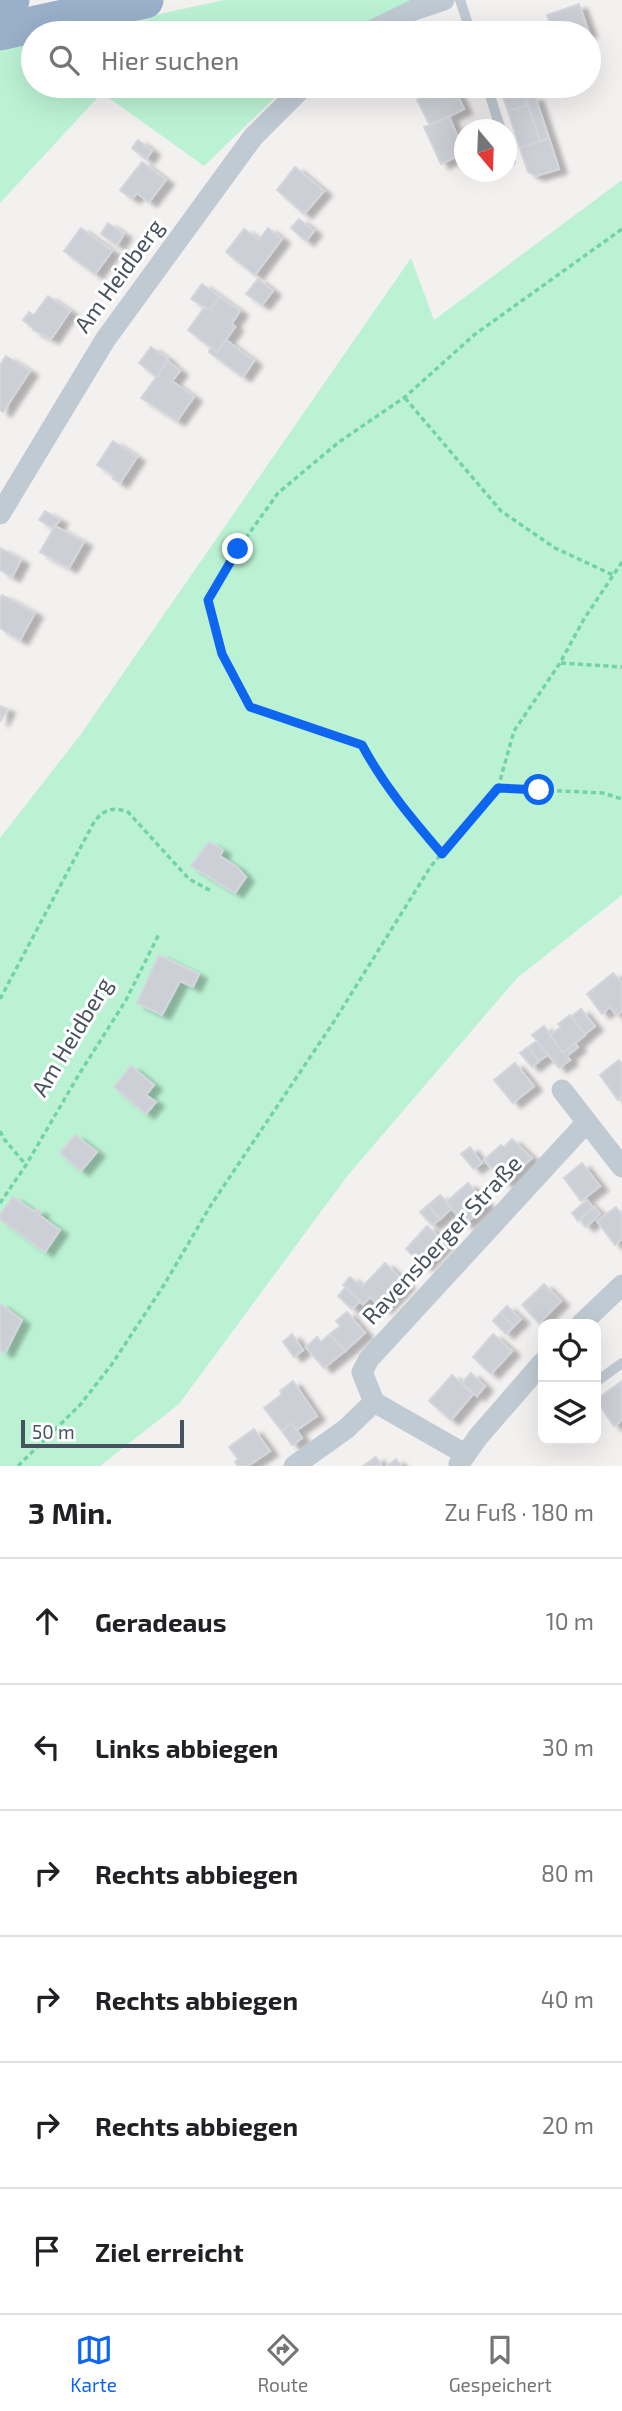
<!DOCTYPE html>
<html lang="de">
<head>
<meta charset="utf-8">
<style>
	:root { --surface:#fff; --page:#f2f2f2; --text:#202124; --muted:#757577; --line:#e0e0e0; --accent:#0d65f0 }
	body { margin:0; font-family:"Exo 2",sans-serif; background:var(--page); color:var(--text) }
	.controls { position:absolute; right:21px; bottom:21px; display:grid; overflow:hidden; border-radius:14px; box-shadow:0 7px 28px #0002 }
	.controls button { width:63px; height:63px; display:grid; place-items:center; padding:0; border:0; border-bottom:2px solid var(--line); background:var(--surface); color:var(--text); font:35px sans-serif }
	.compass { position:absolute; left:454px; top:119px; width:63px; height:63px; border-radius:50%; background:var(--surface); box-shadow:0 7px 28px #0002; rotate:161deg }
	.scale { position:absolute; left:21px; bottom:18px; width:163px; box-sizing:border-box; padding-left:7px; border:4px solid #47525f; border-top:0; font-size:19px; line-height:24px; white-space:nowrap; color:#47525f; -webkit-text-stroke:5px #fff; paint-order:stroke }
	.stop { position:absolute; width:21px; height:21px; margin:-16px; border:5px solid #0d65f0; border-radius:50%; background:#fff }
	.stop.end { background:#0d65f0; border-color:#fff; box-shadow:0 2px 7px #0008 }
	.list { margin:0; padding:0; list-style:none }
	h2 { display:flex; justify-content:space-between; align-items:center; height:91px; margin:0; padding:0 28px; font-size:30px }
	h2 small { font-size:23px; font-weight:400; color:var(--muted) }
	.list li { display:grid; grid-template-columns:46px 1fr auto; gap:21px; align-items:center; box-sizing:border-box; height:126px; padding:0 28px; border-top:2px solid var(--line) }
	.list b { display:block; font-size:26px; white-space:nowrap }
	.list em { font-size:23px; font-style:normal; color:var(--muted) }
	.icon { flex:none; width:38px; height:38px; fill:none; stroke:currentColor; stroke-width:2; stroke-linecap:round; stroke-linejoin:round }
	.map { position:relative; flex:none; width:622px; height:1466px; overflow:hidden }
	.search { position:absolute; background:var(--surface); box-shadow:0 7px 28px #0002; left:21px; right:21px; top:21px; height:77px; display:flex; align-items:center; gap:18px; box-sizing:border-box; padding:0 24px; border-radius:38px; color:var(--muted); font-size:26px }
	.sheet { height:847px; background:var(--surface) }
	nav { display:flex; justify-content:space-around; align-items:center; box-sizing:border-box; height:98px; border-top:2px solid var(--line); background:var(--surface); font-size:19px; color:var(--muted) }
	nav a { display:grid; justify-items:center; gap:4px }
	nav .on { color:var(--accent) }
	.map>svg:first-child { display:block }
	.green { fill:#bcf2d4 }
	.building { fill:#cccfd5; stroke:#d4d6dc; stroke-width:2; filter:url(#shadow) }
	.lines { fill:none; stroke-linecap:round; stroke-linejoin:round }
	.path { stroke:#72d3a8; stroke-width:3.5; stroke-dasharray:5 3.5; stroke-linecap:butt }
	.service { stroke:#c0cad3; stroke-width:10 }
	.minor { stroke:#c0cad3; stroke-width:21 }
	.trunk { stroke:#9aafca; stroke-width:37 }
	.route { stroke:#0d65f0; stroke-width:9 }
	.labels { text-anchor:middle; stroke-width:6; stroke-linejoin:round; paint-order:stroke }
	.street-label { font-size:23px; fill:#47525f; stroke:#fff }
</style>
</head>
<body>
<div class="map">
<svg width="622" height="1466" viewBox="0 0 622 1466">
	<defs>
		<filter id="shadow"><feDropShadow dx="8" dy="4.5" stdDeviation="2" flood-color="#0004"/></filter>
	</defs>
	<rect width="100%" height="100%" fill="#f3f0f0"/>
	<!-- green -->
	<path class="green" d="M 224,0 L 421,0 L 347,33 L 72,33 Z
		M 33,42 L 33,86 L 287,86 L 204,166 L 102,93 L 0,203 L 0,49 Z
		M 622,180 L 622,895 L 517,978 L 348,1175 L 179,1404 L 100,1466 L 0,1466 L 0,838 L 81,734 L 411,258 L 434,320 Z"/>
	<!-- building -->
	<path class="building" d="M 579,4 L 589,33 L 553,33 L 547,15 Z
		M 524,22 L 528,33 L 507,33 L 505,29 Z
		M 453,86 L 464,109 L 430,126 L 417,100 L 426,95 L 421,87 Z
		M 499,86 L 521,86 L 528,105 L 508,111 Z
		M 535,96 L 549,138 L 540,141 L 525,99 Z
		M 528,105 L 540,141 L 520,148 L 508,111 Z
		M 449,116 L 464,153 L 441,164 L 424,127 Z
		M 549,138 L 559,169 L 536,176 L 528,172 L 520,148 Z
		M 138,140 L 152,151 L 146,159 L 132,148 Z
		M 142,162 L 166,180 L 149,202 L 137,193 L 132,199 L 120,190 Z
		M 295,167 L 324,191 L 304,214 L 277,190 Z
		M 299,219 L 314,231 L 306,241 L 291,228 Z
		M 108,223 L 124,234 L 117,245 L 101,234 Z
		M 81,228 L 112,251 L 95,274 L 64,251 Z
		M 268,228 L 282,239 L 255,275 L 226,252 L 244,229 L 259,240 Z
		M 258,279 L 273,291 L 262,305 L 246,294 Z
		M 202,284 L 220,297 L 210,310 L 191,299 Z
		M 48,296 L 70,311 L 51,339 L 33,330 L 33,328 L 23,320 L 29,312 L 34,315 Z
		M 220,297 L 240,311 L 232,323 L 235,327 L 217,352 L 188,330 L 204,308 L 210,310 Z
		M 226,340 L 254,361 L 243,377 L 209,352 L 211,347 L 217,352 Z
		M 151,347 L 168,359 L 157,377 L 139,363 Z
		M 6,356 L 30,371 L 3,412 L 0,410 L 0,365 Z
		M 168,361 L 180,371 L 172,381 L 194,397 L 177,421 L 141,398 Z
		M 113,441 L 137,457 L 120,483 L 113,479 L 114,476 L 97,465 Z
		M 45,511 L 60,520 L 53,528 L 39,520 Z
		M 55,526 L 84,542 L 69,568 L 40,552 Z
		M 0,548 L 21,560 L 12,577 L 0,570 Z
		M 2,595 L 35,613 L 20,640 L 0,628 L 0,599 Z
		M 0,706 L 7,709 L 0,722 Z
		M 209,842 L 223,850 L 220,856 L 237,867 L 246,877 L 235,893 L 191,866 Z
		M 159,955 L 199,974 L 193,987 L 180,981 L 162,1015 L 137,1003 Z
		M 613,973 L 622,983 L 622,1011 L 616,1015 L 610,1007 L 602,1014 L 587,994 Z
		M 581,1009 L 595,1026 L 585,1034 L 571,1017 Z
		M 570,1015 L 585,1035 L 563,1053 L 550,1035 L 561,1027 L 558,1024 Z
		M 544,1026 L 563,1053 L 575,1043 L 578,1047 L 567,1056 L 570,1060 L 559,1068 L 532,1035 Z
		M 537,1041 L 548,1055 L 539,1061 L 528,1047 Z
		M 528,1047 L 539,1061 L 532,1067 L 520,1053 Z
		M 619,1060 L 622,1064 L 622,1097 L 618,1100 L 600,1075 Z
		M 515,1063 L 534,1086 L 513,1103 L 494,1080 Z
		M 131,1066 L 154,1085 L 146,1095 L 156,1102 L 146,1114 L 114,1087 Z
		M 75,1135 L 97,1152 L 81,1171 L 60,1153 Z
		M 512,1139 L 532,1158 L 505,1183 L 484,1160 L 501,1145 L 504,1147 Z
		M 470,1147 L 482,1163 L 474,1169 L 461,1154 Z
		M 582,1163 L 600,1186 L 581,1201 L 564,1178 Z
		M 468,1183 L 487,1205 L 465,1224 L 446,1202 Z
		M 440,1195 L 452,1208 L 440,1219 L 428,1205 Z
		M 13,1197 L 35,1212 L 37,1209 L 41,1212 L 39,1215 L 60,1230 L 45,1252 L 0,1219 L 0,1215 Z
		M 587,1200 L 593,1208 L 578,1221 L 572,1213 Z
		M 428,1205 L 440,1219 L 432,1225 L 420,1212 Z
		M 594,1207 L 600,1214 L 586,1227 L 580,1219 Z
		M 616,1207 L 622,1215 L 622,1239 L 615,1245 L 597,1221 Z
		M 427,1226 L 445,1244 L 424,1266 L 406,1249 Z
		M 385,1263 L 407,1284 L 383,1309 L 370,1297 L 363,1304 L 343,1285 L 350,1277 L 362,1287 Z
		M 544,1284 L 561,1301 L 539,1323 L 522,1305 Z
		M 346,1287 L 360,1301 L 352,1309 L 338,1296 Z
		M 0,1304 L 22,1320 L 5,1353 L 0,1350 Z
		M 507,1306 L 521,1319 L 514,1326 L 500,1313 Z
		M 347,1312 L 365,1333 L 345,1351 L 330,1334 L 340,1326 L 336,1321 Z
		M 500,1313 L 514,1326 L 506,1334 L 493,1321 Z
		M 292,1334 L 303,1350 L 294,1357 L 283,1342 Z
		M 330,1334 L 345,1351 L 324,1368 L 306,1347 L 317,1337 L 321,1342 Z
		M 493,1334 L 512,1351 L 491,1374 L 473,1357 Z
		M 471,1373 L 485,1386 L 477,1396 L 462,1383 Z
		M 452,1375 L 473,1394 L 451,1420 L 429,1401 Z
		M 293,1381 L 317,1416 L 297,1430 L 291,1423 L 282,1431 L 264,1408 L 282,1394 L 280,1391 Z
		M 622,1381 L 622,1420 L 614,1426 L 596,1400 Z
		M 291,1423 L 302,1438 L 292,1445 L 282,1431 Z
		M 254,1429 L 270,1451 L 248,1466 L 238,1466 L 235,1462 L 238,1459 L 229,1447 Z
		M 376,1457 L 382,1466 L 363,1466 Z
		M 396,1459 L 401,1466 L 387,1466 Z"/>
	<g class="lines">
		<!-- path -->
		<path class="path" d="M 405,398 L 501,511 L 555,548 L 613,575
			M 561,663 L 622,667
			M 498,788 L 514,731 L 560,663 L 584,619 L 622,562
			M 442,854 L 378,775 L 362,745 L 250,707 L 222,654 L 208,600 L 238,549 L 278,493 L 339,442 L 405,397 L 474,335 L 622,229
			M 0,999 L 93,824 C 102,810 112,806 128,812 L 189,879 L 213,892
			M 0,1131 L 4,1139 L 26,1165
			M 0,1203 L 26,1165 L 78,1076 L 126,1000 L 159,934
			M 18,1466 L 80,1405 L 112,1364 L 164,1285 L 211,1205 L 333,1023 L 431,866 L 498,788 L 603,793 L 622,799"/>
		<!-- service -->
		<path class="service" d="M 460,0 L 471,33
			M 487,86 L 501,130
			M 506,148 L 511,161
			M 596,1382 L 622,1363"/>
		<!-- minor -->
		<path class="minor" d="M 367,33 L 414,10 L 444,0
			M 0,514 L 105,340 L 253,137 L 304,86
			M 562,1090 L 622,1167
			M 581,1324 L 622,1285
			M 374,1402 L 362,1372 L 369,1359 L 586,1123
			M 459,1464 L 478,1437 L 543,1362
			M 294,1466 L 346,1429 L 374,1402 L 465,1454"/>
		<!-- trunk -->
		<path class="trunk" d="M 0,2 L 11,0
			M 0,32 L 145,0"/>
	</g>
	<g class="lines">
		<!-- route -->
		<path class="route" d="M 238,549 L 208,600 L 222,654 L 250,707 L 362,745 C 384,786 412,819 442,854 L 498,788 L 539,790"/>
	</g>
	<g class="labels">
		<!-- street labels -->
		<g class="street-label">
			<text transform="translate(119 276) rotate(-54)" y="8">Am Heidberg</text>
			<text transform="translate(72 1037) rotate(-59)" y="8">Am Heidberg</text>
			<text transform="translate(442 1240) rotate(-47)" y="8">Ravensberger Straße</text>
		</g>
	</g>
</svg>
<div class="controls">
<button><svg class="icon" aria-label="locate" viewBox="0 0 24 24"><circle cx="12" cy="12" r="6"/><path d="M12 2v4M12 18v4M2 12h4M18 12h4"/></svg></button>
<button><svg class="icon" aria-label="layers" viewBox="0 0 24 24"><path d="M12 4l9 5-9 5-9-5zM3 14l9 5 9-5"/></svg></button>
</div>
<svg class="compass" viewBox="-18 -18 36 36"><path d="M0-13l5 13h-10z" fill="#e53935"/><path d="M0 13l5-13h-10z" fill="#757577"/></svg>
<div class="scale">50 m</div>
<div class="stop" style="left:539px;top:790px"></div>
<div class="stop end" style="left:238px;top:549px"></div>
<div class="search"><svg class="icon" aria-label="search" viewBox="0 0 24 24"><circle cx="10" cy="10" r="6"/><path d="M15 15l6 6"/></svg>Hier suchen</div>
</div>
<section class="sheet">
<h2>3 Min.<small>Zu Fuß · 180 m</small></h2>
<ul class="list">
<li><svg class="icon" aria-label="ahead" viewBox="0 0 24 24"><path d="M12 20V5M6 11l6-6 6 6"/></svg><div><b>Geradeaus</b></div><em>10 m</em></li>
<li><svg class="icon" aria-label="left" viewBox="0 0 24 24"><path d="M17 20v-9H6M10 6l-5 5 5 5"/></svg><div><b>Links abbiegen</b></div><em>30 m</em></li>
<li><svg class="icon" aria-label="right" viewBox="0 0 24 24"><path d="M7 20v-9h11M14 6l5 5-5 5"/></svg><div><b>Rechts abbiegen</b></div><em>80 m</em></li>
<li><svg class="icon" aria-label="right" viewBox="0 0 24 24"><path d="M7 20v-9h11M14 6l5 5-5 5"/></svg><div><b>Rechts abbiegen</b></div><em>40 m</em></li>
<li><svg class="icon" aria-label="right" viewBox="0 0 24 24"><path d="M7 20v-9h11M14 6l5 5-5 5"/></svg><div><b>Rechts abbiegen</b></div><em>20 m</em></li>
<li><svg class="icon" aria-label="arrive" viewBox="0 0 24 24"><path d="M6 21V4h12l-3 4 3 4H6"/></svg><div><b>Ziel erreicht</b></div></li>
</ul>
</section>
<nav>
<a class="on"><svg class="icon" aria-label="map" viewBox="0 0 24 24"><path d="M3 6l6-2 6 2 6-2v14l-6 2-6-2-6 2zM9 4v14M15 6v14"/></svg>Karte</a>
<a><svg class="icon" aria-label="directions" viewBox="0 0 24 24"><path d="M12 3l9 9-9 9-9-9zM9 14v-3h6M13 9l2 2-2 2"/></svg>Route</a>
<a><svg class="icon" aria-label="saved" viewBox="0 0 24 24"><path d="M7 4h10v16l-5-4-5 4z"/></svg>Gespeichert</a>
</nav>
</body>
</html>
